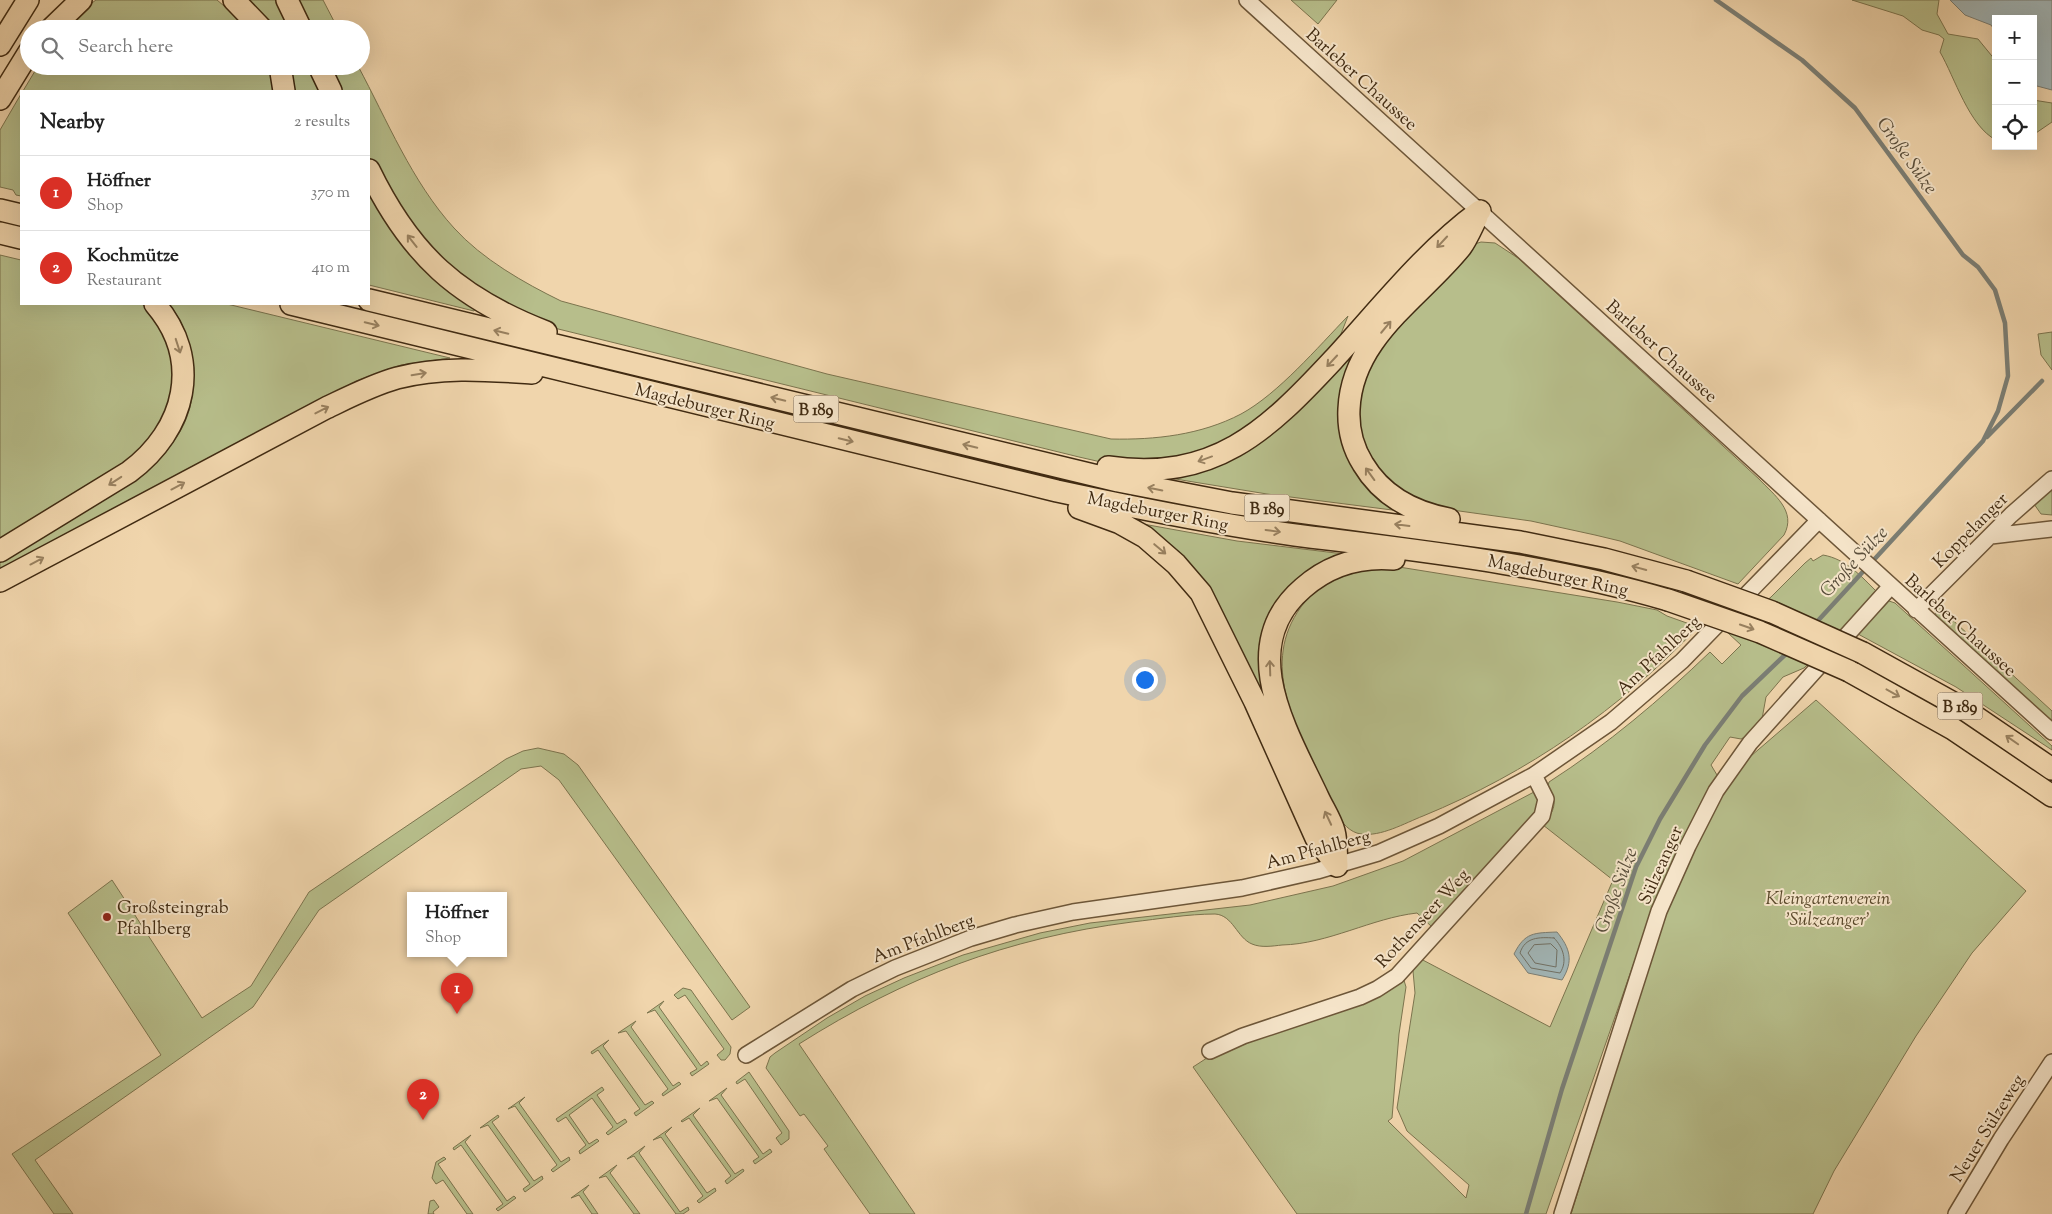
<!DOCTYPE html>
<html lang="en">
<head>
<meta charset="utf-8">
<style>
	:root { --surface:#fff; --page:#f2f2f2; --text:#222; --muted:#767676; --line:#e0e0e0; --accent:#d93025 }
	body { margin:0; font-family:"Sorts Mill Goudy",serif; background:var(--page); color:var(--text) }
	.controls { position:absolute; right:15px; top:15px; display:grid; overflow:hidden; border-radius:0px; box-shadow:0 5px 20px #0002 }
	.controls button { width:45px; height:45px; display:grid; place-items:center; padding:0; border:0; border-bottom:1px solid var(--line); background:var(--surface); color:var(--text); font:25px sans-serif }
	.you { position:absolute; left:1144px; top:679px; width:18px; height:18px; margin:-12px; border:4px solid #fff; border-radius:50%; background:#1a73e8; box-shadow:0 0 0 8px #1a73e833 }
	.badge { display:grid; place-items:center; width:32px; height:32px; border-radius:50%; background:var(--accent); color:#fff; font-size:16px; font-weight:700 }
	.pin { position:absolute; translate:-50% -41px; filter:drop-shadow(0 1px 2px #0008) }
	.pin::after { content:''; position:absolute; top:26px; width:18px; height:15px; background:inherit; clip-path:polygon(0 0,100% 0,50% 100%) }
	.popup { position:absolute; left:407px; top:892px; width:100px; height:65px; box-sizing:border-box; display:grid; place-content:center; border-radius:0px; background:var(--surface); filter:drop-shadow(0 1px 4px #0005); font-size:16px; white-space:nowrap; color:var(--muted) }
	.popup b { font-size:19px; color:var(--text) }
	.popup::after { content:''; position:absolute; left:50%; top:100%; margin-left:-10px; border:10px solid transparent; border-top-color:var(--surface) }
	.list { margin:0; padding:0; list-style:none }
	h2 { display:flex; justify-content:space-between; align-items:center; height:65px; margin:0; padding:0 20px; font-size:21px }
	h2 small { font-size:16px; font-weight:400; color:var(--muted) }
	.list li { display:grid; grid-template-columns:32px 1fr auto; gap:15px; align-items:center; box-sizing:border-box; height:75px; padding:0 20px; border-top:1px solid var(--line) }
	.list b { display:block; font-size:19px; white-space:nowrap }
	.list p { margin:0; font-size:16px; white-space:nowrap; color:var(--muted) }
	.list em { font-size:16px; font-style:normal; color:var(--muted) }
	.icon { flex:none; width:28px; height:28px; fill:none; stroke:currentColor; stroke-width:2; stroke-linecap:round; stroke-linejoin:round }
	.map { position:relative; flex:none; width:2052px; height:1214px; overflow:hidden }
	.search { position:absolute; background:var(--surface); box-shadow:0 5px 20px #0002; left:20px; top:20px; width:350px; height:55px; display:flex; align-items:center; gap:12px; box-sizing:border-box; padding:0 18px; border-radius:28px; color:var(--muted); font-size:19px }
	.panel { position:absolute; background:var(--surface); box-shadow:0 5px 20px #0002; left:20px; top:90px; width:350px; height:215px; border-radius:0px }
	.map>svg:first-child { display:block }
	.green { fill:#b7be8b; stroke:#7c744e }
	.water { fill:#a1b5b6; stroke:#7b7e74 }
	.lines { fill:none; stroke-linecap:round; stroke-linejoin:round }
	.shore { stroke:#717064; stroke-width:1 }
	.stream { stroke:#7b7e74; stroke-width:4.5 }
	.minor-casing { stroke:#6d5638; stroke-width:18 }
	.highway-casing { stroke:#412b12; stroke-width:24 }
	.minor { stroke:#f5e4c9; stroke-width:15 }
	.highway { stroke:#f0d5ac; stroke-width:21 }
	.highway-bridge-casing { stroke:#412b12; stroke-width:24; stroke-linecap:butt }
	.highway-bridge { stroke:#f0d5ac; stroke-width:21 }
	.oneway { stroke:#98805f }
	.poi-dot { fill:#8f2418; stroke:#f5e4c9; stroke-width:2 }
	.labels { text-anchor:middle; stroke-width:4; stroke-linejoin:round; paint-order:stroke }
	.shield { fill:#f5e4c9; stroke:#776249; stroke-width:1 }
	.shield-label { font-size:16px; font-weight:bold; fill:#412b12 }
	.street-label { font-size:18px; fill:#412b12; stroke:#f5e4c9 }
	.park-label { font-size:18px; font-style:italic; fill:#59482a; stroke:#f5e4c9 }
	.poi-label { font-size:18px; fill:#412b12; stroke:#f5e4c9; text-anchor:start }
	.water-label { font-size:19px; font-style:italic; fill:#594e3b; stroke:#f5e4c9 }
</style>
</head>
<body>
<div class="map">
<svg width="2052" height="1214" viewBox="0 0 2052 1214">
	<rect width="100%" height="100%" fill="#f0d5ac"/>
	<filter id="stains"><feTurbulence type="fractalNoise" baseFrequency=".004" numOctaves="4"/><feColorMatrix values="0 0 0 0 .2 0 0 0 0 .09 0 0 0 0 .02 0 0 0 .5 -.17"/></filter>
	<radialGradient id="worn" r=".72"><stop offset=".6" stop-color="#630" stop-opacity="0"/><stop offset="1" stop-color="#630" stop-opacity=".3"/></radialGradient>
	<!-- green -->
	<path class="green" d="M 96,0 L 217,0 L 251,29 L 64,29 L 82,10 Z
		M 249,0 L 278,0 L 293,29 L 273,29 Z
		M 293,0 L 323,0 L 338,29 L 307,29 Z
		M 1291,0 L 1337,0 L 1318,24 Z
		M 1852,0 L 1939,0 L 1937,14 L 1948,34 L 1978,39 L 1996,61 L 1996,140 C 1969,126 1955,78 1940,52 L 1944,39 L 1939,35 L 1922,30 L 1903,16 Z
		M 38,66 L 271,66 L 276,91 L 23,91 Z
		M 289,66 L 311,66 L 322,91 L 294,91 Z
		M 324,66 L 358,66 C 387,120 412,182 454,228 C 482,259 524,283 561,301 L 827,374 L 1111,439 C 1155,440 1201,435 1241,414 C 1278,394 1318,347 1348,316 L 1335,349 L 1259,426 L 1185,459 L 1101,462 L 1079,457 L 542,325 L 454,275 L 393,204 L 369,157 L 369,91 L 336,91 Z
		M 21,94 L 21,196 L 16,195 L 13,190 L 0,187 L 0,130 Z
		M 2033,100 L 2052,103 L 2052,122 L 2033,135 Z
		M 369,187 L 475,308 L 474,311 L 369,285 Z
		M 1481,242 L 1495,243 L 1518,258 L 1759,479 C 1774,495 1797,511 1784,535 L 1738,584 L 1620,541 L 1595,535 L 1531,521 L 1445,509 L 1414,499 L 1387,479 L 1376,466 L 1361,435 L 1359,422 L 1359,396 L 1369,363 L 1409,311 L 1475,244 Z
		M 0,255 L 21,260 L 21,304 L 142,304 L 153,316 L 167,341 L 173,369 L 172,397 L 151,440 L 126,462 L 0,539 Z
		M 169,304 L 227,304 L 450,358 L 401,365 L 356,381 L 0,570 L 0,562 L 146,472 C 161,458 175,443 184,424 C 201,387 195,336 169,304 Z
		M 1379,316 L 1343,406 L 1400,511 L 1267,494 L 1157,476 L 1202,466 Z
		M 2052,332 L 2052,370 L 2041,355 L 2038,334 Z
		M 2052,486 L 2052,515 L 2041,514 L 2034,504 Z
		M 1143,524 L 1237,541 L 1344,554 L 1285,597 L 1271,710 Z
		M 1823,555 C 1846,559 1861,576 1877,592 L 1859,614 L 1804,668 L 1783,677 L 1766,697 L 1762,719 L 1747,736 L 1741,739 L 1730,737 L 1711,765 L 1717,775 L 1716,780 L 1658,894 L 1546,1214 L 1297,1214 L 1193,1067 L 1227,1045 L 1403,977 L 1406,987 L 1399,1034 L 1392,1118 L 1388,1121 L 1466,1198 L 1469,1185 L 1407,1131 L 1397,1108 L 1415,993 L 1413,971 L 1419,958 L 1550,1027 L 1613,880 L 1543,825 C 1550,816 1558,806 1552,794 C 1550,789 1547,788 1549,782 C 1608,744 1660,700 1710,652 L 1722,664 L 1741,645 L 1728,633 L 1771,597 L 1805,563 L 1811,558 L 1813,561 Z
		M 1399,567 L 1617,602 L 1657,610 L 1667,616 L 1698,627 C 1620,709 1528,773 1423,816 C 1405,823 1381,837 1361,834 C 1339,831 1329,797 1321,780 C 1295,726 1260,663 1301,607 C 1312,591 1330,578 1349,570 C 1360,566 1386,568 1399,567 Z
		M 1889,601 L 1895,603 L 2052,746 L 2052,750 L 1956,687 L 1858,634 Z
		M 1934,603 L 2052,711 L 2052,722 L 1936,616 Z
		M 1816,700 L 2026,891 L 1972,953 L 1916,1036 L 1834,1171 L 1813,1214 L 1571,1214 L 1666,910 L 1724,789 L 1744,762 Z
		M 538,748 L 564,754 L 578,765 L 750,1007 L 732,1020 L 559,780 L 541,766 L 521,769 L 319,910 L 253,1007 L 35,1160 L 73,1214 L 54,1214 L 12,1154 L 161,1055 L 68,913 L 112,880 L 202,1018 L 251,986 L 309,892 L 506,759 L 523,751 Z
		M 1534,792 L 1538,796 L 1538,811 L 1484,872 L 1432,927 L 1417,913 C 1372,918 1328,944 1282,945 C 1273,946 1261,948 1252,944 C 1237,938 1233,915 1215,914 C 1188,914 1159,919 1132,922 C 1007,938 905,977 799,1044 L 915,1214 L 870,1214 L 824,1149 L 828,1146 L 804,1114 L 800,1116 L 766,1068 L 770,1057 L 775,1053 L 827,1018 L 865,996 L 904,978 L 963,955 L 1040,933 L 1090,923 L 1250,905 L 1333,886 L 1403,861 Z
		M 683,988 L 691,990 L 731,1047 L 730,1054 L 725,1060 L 721,1060 L 717,1055 L 724,1049 L 685,995 L 678,999 L 674,995 Z
		M 664,1001 L 659,1007 L 701,1066 L 707,1061 L 709,1064 L 692,1076 L 690,1073 L 697,1069 L 655,1010 L 647,1013 Z
		M 636,1021 L 631,1027 L 673,1086 L 679,1082 L 681,1084 L 663,1096 L 662,1094 L 668,1089 L 626,1031 L 618,1033 Z
		M 609,1040 L 603,1046 L 645,1105 L 652,1101 L 654,1103 L 636,1116 L 634,1113 L 640,1109 L 598,1050 L 592,1054 L 591,1052 Z
		M 749,1072 L 789,1131 L 789,1139 L 781,1145 L 776,1138 L 782,1133 L 745,1079 L 737,1084 L 736,1082 Z
		M 602,1087 L 604,1090 L 597,1095 L 617,1124 L 625,1119 L 627,1122 L 608,1135 L 606,1133 L 613,1127 L 592,1098 L 569,1115 L 589,1144 L 597,1139 L 599,1141 L 580,1154 L 579,1151 L 586,1145 L 566,1117 L 558,1122 L 556,1119 Z
		M 727,1088 L 721,1095 L 763,1154 L 770,1149 L 772,1152 L 755,1164 L 753,1161 L 759,1157 L 717,1098 L 709,1101 Z
		M 525,1097 L 519,1103 L 561,1162 L 569,1157 L 570,1160 L 553,1172 L 551,1170 L 557,1165 L 515,1106 L 508,1109 Z
		M 700,1108 L 693,1115 L 735,1174 L 743,1169 L 744,1171 L 727,1184 L 725,1181 L 731,1176 L 689,1118 L 682,1122 L 681,1121 Z
		M 498,1115 L 499,1117 L 492,1122 L 534,1181 L 542,1176 L 543,1179 L 525,1192 L 523,1189 L 530,1184 L 488,1125 L 480,1128 Z
		M 672,1127 L 665,1134 L 707,1193 L 715,1188 L 716,1191 L 699,1203 L 697,1201 L 703,1196 L 661,1137 L 653,1140 Z
		M 471,1135 L 465,1142 L 507,1201 L 514,1196 L 516,1198 L 498,1211 L 496,1209 L 503,1204 L 461,1145 L 454,1150 L 453,1148 Z
		M 645,1146 L 639,1153 L 680,1212 L 688,1207 L 689,1210 L 683,1214 L 676,1214 L 634,1156 L 627,1159 Z
		M 444,1157 L 446,1159 L 438,1164 L 473,1214 L 467,1214 L 443,1180 L 436,1184 L 432,1178 L 436,1162 Z
		M 617,1165 L 610,1173 L 640,1214 L 634,1214 L 606,1176 L 599,1178 Z
		M 589,1185 L 583,1192 L 598,1214 L 592,1214 L 579,1195 L 571,1198 Z
		M 434,1200 L 439,1207 L 433,1212 L 434,1214 L 428,1214 L 430,1201 Z"/>
	<!-- water -->
	<path class="water" d="M 1950,0 L 2052,0 L 2052,90 L 2037,86 L 2033,82 L 2033,19 L 1996,19 L 1996,32 L 1991,25 L 1965,15 Z
		M 1557,932 C 1570,948 1574,961 1562,980 L 1528,973 L 1514,954 C 1525,932 1534,933 1557,932 Z"/>
	<g class="lines">
		<!-- shore -->
		<path class="shore" d="M 1554,938 C 1563,947 1568,961 1560,973 L 1531,968 L 1520,953 C 1525,937 1539,937 1554,938 Z
			M 1551,944 L 1557,950 L 1556,967 L 1535,963 L 1528,953 L 1534,945 Z"/>
		<!-- stream -->
		<path class="stream" d="M 1716,0 L 1802,60 L 1855,108 L 1963,255 L 1978,267 L 1995,290 L 2005,323 L 2008,376 L 1998,411 L 1983,441 L 1814,625
			M 1987,437 L 2042,381
			M 1526,1214 L 1562,1089 L 1636,867 L 1660,819 L 1705,745 L 1742,696 L 1789,651"/>
		<!-- minor casing -->
		<g class="minor-casing">
			<path id="minor" d="M 1247,0 L 2052,732
				M 1991,536 L 2052,529
				M 1916,610 L 2011,515 L 2052,479
				M 1210,1051 L 1243,1036 L 1360,997 L 1377,989 L 1397,976 L 1542,816 L 1546,799 L 1534,775
				M 746,1055 L 852,989 L 895,968 L 971,938 L 1015,925 L 1073,912 L 1242,888 L 1317,871 L 1378,853 L 1439,826 L 1534,775 L 1611,722 L 1682,661 L 1819,520
				M 1562,1214 L 1659,911 L 1688,846 L 1716,791 L 1750,743 L 1891,586
				M 1956,1214 L 2001,1139 L 2052,1062"/>
		</g>
		<!-- highway casing -->
		<g class="highway-casing">
			<path id="highway" d="M 234,0 L 262,29
				M 287,0 L 301,29
				M 51,29 L 81,0
				M 0,45 L 28,0
				M 280,66 L 284,91
				M 319,66 L 331,91
				M 0,99 L 29,52
				M 369,170 C 410,255 458,298 546,332
				M 0,210 L 21,215
				M 0,233 L 21,238
				M 369,300 L 1118,481 L 1232,503 L 1520,542 L 1604,559 L 1686,581
				M 291,304 L 1057,491 C 1136,508 1215,524 1295,535 C 1421,551 1546,564 1668,600
				M 1108,467 C 1214,482 1266,432 1333,360 C 1380,309 1424,252 1480,211
				M 1079,508 L 1120,523 L 1145,537 L 1176,564 L 1201,593 L 1255,702 L 1316,838 L 1337,866
				M 1449,519 C 1412,512 1382,496 1363,464 C 1353,448 1348,428 1349,409 C 1352,337 1420,298 1461,247 C 1467,239 1472,227 1477,217
				M 0,551 L 129,472 C 186,430 203,360 155,304
				M 0,581 L 326,408 C 349,397 372,385 397,378 C 441,366 488,370 532,373
				M 1863,653 L 1964,709 L 2052,769
				M 1849,671 L 1953,729 L 2052,796
				M 1337,865 C 1336,855 1337,842 1334,831 C 1331,820 1323,808 1318,797 C 1288,733 1234,647 1303,588 C 1329,565 1359,556 1394,559"/>
		</g>
		<!-- minor -->
		<use href="#minor" class="minor"/>
		<!-- highway -->
		<use href="#highway" class="highway"/>
		<!-- highway-bridge casing -->
		<g class="highway-bridge-casing">
			<path id="highway-bridge" d="M 1686,581 L 1772,612 L 1863,653
				M 1668,600 L 1760,632 L 1849,671"/>
		</g>
		<!-- highway-bridge -->
		<use href="#highway-bridge" class="highway-bridge"/>
	</g>
	<!-- one-way arrows -->
	<defs><path id="oneway-shaft" d="M-6 0H5M1.5-3L5.5 0L1.5 3" fill="none" stroke-width="1.6" stroke-linecap="round" stroke-linejoin="round" transform="scale(1.25)"/></defs>
	<g class="oneway">
		<use href="#oneway-shaft" transform="translate(412 241) rotate(-128)"/>
		<use href="#oneway-shaft" transform="translate(1442 242) rotate(133)"/>
		<use href="#oneway-shaft" transform="translate(372 324) rotate(14)"/>
		<use href="#oneway-shaft" transform="translate(1386 327) rotate(-50)"/>
		<use href="#oneway-shaft" transform="translate(501 332) rotate(-166)"/>
		<use href="#oneway-shaft" transform="translate(178 346) rotate(72)"/>
		<use href="#oneway-shaft" transform="translate(1332 361) rotate(133)"/>
		<use href="#oneway-shaft" transform="translate(419 374) rotate(-9)"/>
		<use href="#oneway-shaft" transform="translate(778 399) rotate(-166)"/>
		<use href="#oneway-shaft" transform="translate(322 410) rotate(-27)"/>
		<use href="#oneway-shaft" transform="translate(846 440) rotate(14)"/>
		<use href="#oneway-shaft" transform="translate(970 446) rotate(-166)"/>
		<use href="#oneway-shaft" transform="translate(1205 459) rotate(160)"/>
		<use href="#oneway-shaft" transform="translate(1370 474) rotate(-126)"/>
		<use href="#oneway-shaft" transform="translate(115 481) rotate(147)"/>
		<use href="#oneway-shaft" transform="translate(178 486) rotate(-28)"/>
		<use href="#oneway-shaft" transform="translate(1155 489) rotate(-169)"/>
		<use href="#oneway-shaft" transform="translate(1402 525) rotate(-173)"/>
		<use href="#oneway-shaft" transform="translate(1273 531) rotate(8)"/>
		<use href="#oneway-shaft" transform="translate(1160 549) rotate(40)"/>
		<use href="#oneway-shaft" transform="translate(37 561) rotate(-28)"/>
		<use href="#oneway-shaft" transform="translate(1639 568) rotate(-165)"/>
		<use href="#oneway-shaft" transform="translate(1747 627) rotate(19)"/>
		<use href="#oneway-shaft" transform="translate(1270 668) rotate(-92)"/>
		<use href="#oneway-shaft" transform="translate(1893 693) rotate(29)"/>
		<use href="#oneway-shaft" transform="translate(2012 740) rotate(-145)"/>
		<use href="#oneway-shaft" transform="translate(1328 818) rotate(-115)"/>
	</g>
	<!-- markers -->
	<circle class="poi-dot" cx="107" cy="917" r="5"/>
	<g class="labels">
		<!-- shield labels -->
		<g class="shield">
			<rect x="793.5" y="395.5" width="45" height="27" rx="4"/>
			<rect x="1244.5" y="494.5" width="45" height="27" rx="4"/>
			<rect x="1937.5" y="692.5" width="45" height="27" rx="4"/>
		</g>
		<g class="shield-label">
			<text x="816" y="415">B 189</text>
			<text x="1267" y="514">B 189</text>
			<text x="1960" y="712">B 189</text>
		</g>
		<!-- street labels -->
		<g class="street-label">
			<text transform="translate(1362 79) rotate(42)" y="6">Barleber Chaussee</text>
			<text transform="translate(1662 351) rotate(42)" y="6">Barleber Chaussee</text>
			<text transform="translate(705 406) rotate(14)" y="6">Magdeburger Ring</text>
			<text transform="translate(1158 511) rotate(11)" y="6">Magdeburger Ring</text>
			<text transform="translate(1970 530) rotate(-45)" y="6">Koppelanger</text>
			<text transform="translate(1558 575) rotate(12)" y="6">Magdeburger Ring</text>
			<text transform="translate(1961 625) rotate(42)" y="6">Barleber Chaussee</text>
			<text transform="translate(1658 655) rotate(-43)" y="6">Am Pfahlberg</text>
			<text transform="translate(1318 849) rotate(-15)" y="6">Am Pfahlberg</text>
			<text transform="translate(1660 865) rotate(-66)" y="6">Sülzeanger</text>
			<text transform="translate(1422 918) rotate(-47)" y="6">Rothenseer Weg</text>
			<text transform="translate(923 938) rotate(-21)" y="6">Am Pfahlberg</text>
			<text transform="translate(1987 1128) rotate(-58)" y="6">Neuer Sülzeweg</text>
		</g>
		<!-- park labels -->
		<g class="park-label">
			<text x="1828" y="904">Kleingartenverein<tspan x="1828" dy="21">'Sülzeanger'</tspan></text>
		</g>
		<!-- poi labels -->
		<g class="poi-label">
			<text x="117" y="913">Großsteingrab<tspan x="117" dy="21">Pfahlberg</tspan></text>
		</g>
		<!-- water labels -->
		<g class="water-label">
			<text transform="translate(1908 155) rotate(54)" y="7">Große Sülze</text>
			<text transform="translate(1853 561) rotate(-47)" y="7">Große Sülze</text>
			<text transform="translate(1615 890) rotate(-70)" y="7">Große Sülze</text>
		</g>
	</g>
	<rect width="100%" height="100%" filter="url(#stains)"/>
	<rect width="100%" height="100%" fill="url(#worn)"/>
</svg>
<div class="controls">
<button>+</button>
<button>−</button>
<button><svg class="icon" aria-label="locate" viewBox="0 0 24 24"><circle cx="12" cy="12" r="6"/><path d="M12 2v4M12 18v4M2 12h4M18 12h4"/></svg></button>
</div>
<div class="you"></div>
<div class="pin badge" style="left:457px;top:1014px">1</div>
<div class="popup"><b>Höffner</b>Shop</div>
<div class="pin badge" style="left:423px;top:1120px">2</div>
<div class="search"><svg class="icon" aria-label="search" viewBox="0 0 24 24"><circle cx="10" cy="10" r="6"/><path d="M15 15l6 6"/></svg>Search here</div>
<section class="panel">
<h2>Nearby<small>2 results</small></h2>
<ul class="list">
<li><span class="badge">1</span><div><b>Höffner</b><p>Shop</p></div><em>370 m</em></li>
<li><span class="badge">2</span><div><b>Kochmütze</b><p>Restaurant</p></div><em>410 m</em></li>
</ul>
</section>
</div>
</body>
</html>
